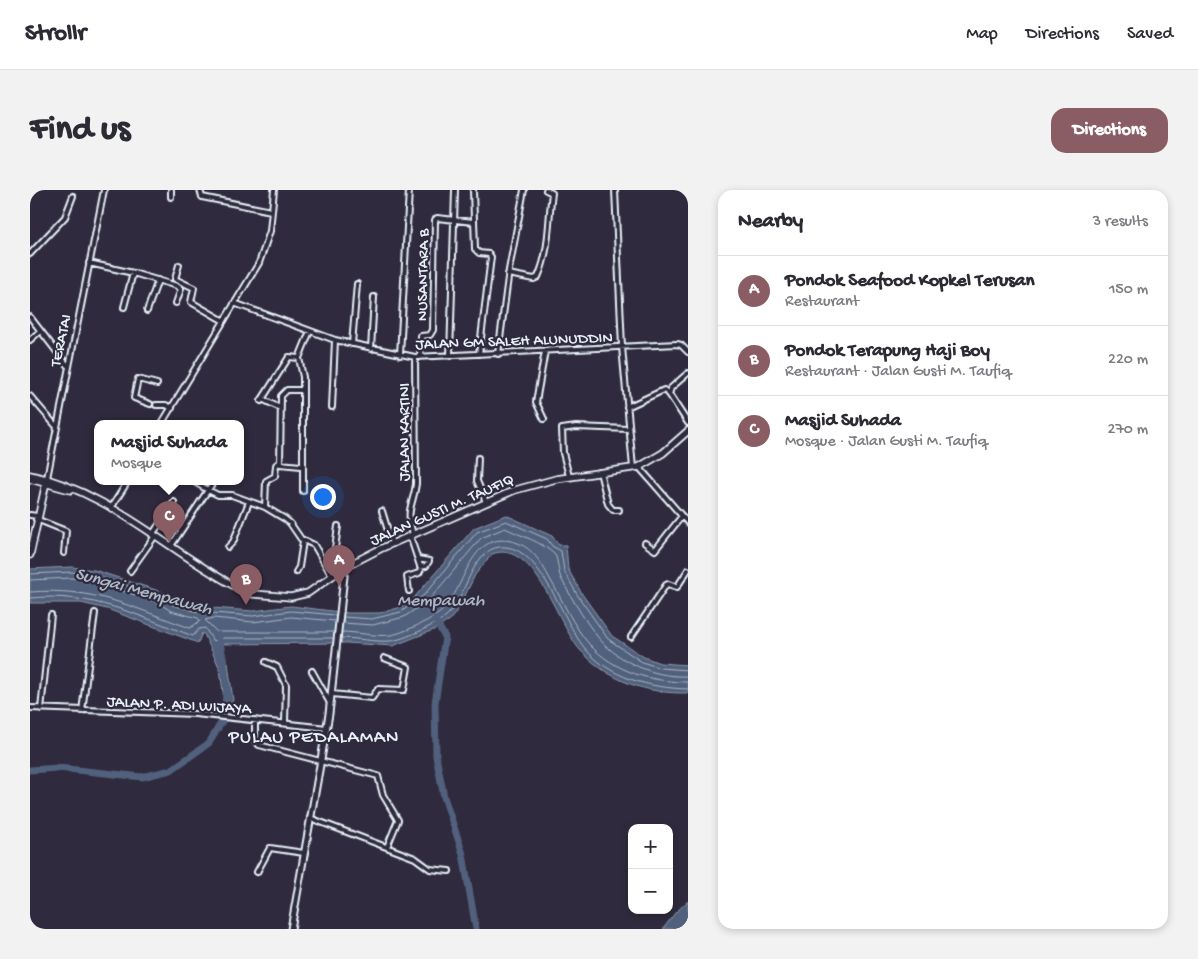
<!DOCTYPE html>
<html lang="en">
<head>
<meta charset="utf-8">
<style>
	:root { --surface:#fff; --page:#f2f2f3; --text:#2b2b33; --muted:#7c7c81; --line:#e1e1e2; --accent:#8a5d65 }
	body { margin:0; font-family:"Gochi Hand",sans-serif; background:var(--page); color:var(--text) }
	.controls { position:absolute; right:15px; bottom:15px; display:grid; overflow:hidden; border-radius:10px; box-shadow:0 2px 8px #0003 }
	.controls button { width:45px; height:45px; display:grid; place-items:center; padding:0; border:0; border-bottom:1px solid var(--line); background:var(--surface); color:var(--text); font:25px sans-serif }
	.you { position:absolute; left:292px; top:306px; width:18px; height:18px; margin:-12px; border:4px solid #fff; border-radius:50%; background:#1a73e8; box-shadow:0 0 0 8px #1a73e833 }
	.badge { display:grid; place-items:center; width:32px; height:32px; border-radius:50%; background:var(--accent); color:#fff; font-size:16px; font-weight:700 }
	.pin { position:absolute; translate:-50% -41px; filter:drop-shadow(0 1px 2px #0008) }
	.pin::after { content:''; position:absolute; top:26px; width:18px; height:15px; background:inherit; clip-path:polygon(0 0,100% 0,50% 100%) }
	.popup { position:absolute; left:64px; top:230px; width:150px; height:65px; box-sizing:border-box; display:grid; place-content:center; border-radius:10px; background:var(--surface); filter:drop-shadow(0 1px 4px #0005); font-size:16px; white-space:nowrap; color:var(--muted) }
	.popup b { font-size:19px; color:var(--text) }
	.popup::after { content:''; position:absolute; left:50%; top:100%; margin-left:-10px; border:10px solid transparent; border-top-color:var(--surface) }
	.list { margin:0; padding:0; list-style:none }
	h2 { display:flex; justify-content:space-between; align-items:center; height:65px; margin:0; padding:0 20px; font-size:21px }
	h2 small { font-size:16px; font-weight:400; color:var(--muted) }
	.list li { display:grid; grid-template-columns:32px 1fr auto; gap:15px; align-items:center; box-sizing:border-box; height:70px; padding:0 20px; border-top:1px solid var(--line) }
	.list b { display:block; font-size:19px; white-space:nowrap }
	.list p { margin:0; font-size:16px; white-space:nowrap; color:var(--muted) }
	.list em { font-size:16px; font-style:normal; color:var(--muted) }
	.map { position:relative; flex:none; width:658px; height:739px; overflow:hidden; border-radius:15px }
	header { display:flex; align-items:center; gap:30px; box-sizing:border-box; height:70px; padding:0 25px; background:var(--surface); border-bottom:1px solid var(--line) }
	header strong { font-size:24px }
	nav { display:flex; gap:28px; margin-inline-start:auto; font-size:18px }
	.intro { display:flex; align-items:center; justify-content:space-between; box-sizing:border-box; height:120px; padding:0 30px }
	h1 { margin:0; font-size:35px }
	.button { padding:12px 22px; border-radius:15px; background:var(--accent); color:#fff; font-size:18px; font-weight:700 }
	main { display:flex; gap:30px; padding:0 30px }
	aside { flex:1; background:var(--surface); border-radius:15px; box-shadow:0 2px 8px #0003 }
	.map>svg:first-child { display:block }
	.water { fill:#51617b; stroke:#8d9bad }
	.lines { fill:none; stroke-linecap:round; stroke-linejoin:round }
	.shore { stroke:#acb7c6; stroke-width:1 }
	.river { stroke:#51617b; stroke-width:7 }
	.minor-casing { stroke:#e8f1f8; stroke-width:8 }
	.tertiary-casing { stroke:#e8f1f8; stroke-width:9 }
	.secondary-casing { stroke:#e8f1f8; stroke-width:9 }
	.minor { stroke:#2f2a3d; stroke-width:4 }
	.tertiary { stroke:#2f2a3d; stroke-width:5 }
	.secondary { stroke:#2f2a3d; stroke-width:5.5 }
	.labels { text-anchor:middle; stroke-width:4.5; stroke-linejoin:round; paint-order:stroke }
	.street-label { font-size:16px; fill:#e8f1f8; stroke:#2f2a3d }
	.water-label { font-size:18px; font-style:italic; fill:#acb7c6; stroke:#2f2a3d }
	.quarter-label { font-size:19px; letter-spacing:1px; fill:#e8f1f8; stroke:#2f2a3d }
</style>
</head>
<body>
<header>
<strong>Strollr</strong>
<nav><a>Map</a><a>Directions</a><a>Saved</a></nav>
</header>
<div class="intro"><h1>Find us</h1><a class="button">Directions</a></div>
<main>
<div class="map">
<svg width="658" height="739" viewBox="0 0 658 739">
	<rect width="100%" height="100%" fill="#2f2a3d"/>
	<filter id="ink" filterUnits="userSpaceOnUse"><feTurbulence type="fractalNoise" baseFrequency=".02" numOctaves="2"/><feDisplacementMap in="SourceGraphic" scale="10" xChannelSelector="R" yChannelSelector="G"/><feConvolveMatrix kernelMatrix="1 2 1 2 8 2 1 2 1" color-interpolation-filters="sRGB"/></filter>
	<g filter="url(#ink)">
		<!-- water -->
		<path class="water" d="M 476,325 L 522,346 L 529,355 L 536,355 L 538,379 L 552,404 L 582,446 L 614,467 L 630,473 L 658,475 L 658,503 C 617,504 579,491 551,461 C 528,437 505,348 462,364 L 445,385 L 429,418 L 420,430 L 406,439 L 363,456 L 316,453 L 189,454 L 198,473 L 203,510 L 199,518 L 194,510 L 190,479 L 174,444 L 172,443 L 168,453 L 77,419 L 51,413 L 0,413 L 0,379 L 42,377 L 64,380 L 132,402 L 144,410 L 169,417 L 223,421 L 261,416 L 318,423 L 350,423 L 368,418 L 383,409 L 444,338 Z
			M 658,711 L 658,739 L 633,739 L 645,723 Z"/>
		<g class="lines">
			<!-- shore -->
			<path class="shore" d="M 0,384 L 42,382 L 62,385 L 130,406 L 143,415 L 168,422 L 223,426 L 261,421 L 306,425
				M 0,390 L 42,388 L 61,391 L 127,412 L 141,421 L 168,428 L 170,431 L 160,438 C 101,417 65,397 0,402
				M 0,408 C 62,402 106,425 163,446 L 169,439 L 175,438 L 183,451 L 194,448 L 303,448
				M 313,427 L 342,429 L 371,422 L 394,405 L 447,342 L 476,331 L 517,349 L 522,356 L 531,361 L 534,381 L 548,406 L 578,449 L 612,472 L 630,478 L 658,480
				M 313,433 L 343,435 L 374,427 L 399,410 L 451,348 L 475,338 C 493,347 511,351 525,365 C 528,369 528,384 532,390 C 542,409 560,440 574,454 C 596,475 628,488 658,486
				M 304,442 L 187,442 L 175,430 L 184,428 L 223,432 L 261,427 L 305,431
				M 312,442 C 328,442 345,447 361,445 C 373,443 403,429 412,421 C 435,401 438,342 481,351 C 501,355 511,372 520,389 C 532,409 543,436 559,454 C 585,482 621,492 658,492
				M 311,448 C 327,448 344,452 360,451 C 373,450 405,435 415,427 C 437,410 441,353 476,357 C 511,360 533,430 553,456 C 578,488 620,498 658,499"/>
			<!-- river -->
			<path class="river" d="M 405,430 L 415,447 L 405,513 L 406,566 L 414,607 L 433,664 L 446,739
				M 188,445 L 194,471
				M 0,580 L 28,578 L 112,587 L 141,580 L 179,553 L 194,528 L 196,504"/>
			<!-- minor casing -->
			<g class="minor-casing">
				<path id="minor" d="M 141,0 L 141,7
					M 170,0 L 172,7 L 241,21
					M 443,0 L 445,59 L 449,63 L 459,64 L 461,67 L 449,164
					M 585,0 L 592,157 L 603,278
					M 0,64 L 35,27 L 43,6
					M 59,73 L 103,83 L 147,96 L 151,99 L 146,113
					M 149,75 L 145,89 L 164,98 L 161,112 L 194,131
					M 478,84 L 504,89 L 508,87 C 520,61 518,30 522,3 L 516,0
					M 204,113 L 305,150 L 385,167 L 647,154 L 651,155 L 658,162
					M 94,117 L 103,83
					M 117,121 L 128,90
					M 0,127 L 37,175
					M 0,150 L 10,141
					M 322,154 L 327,94
					M 341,159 L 344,107
					M 468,164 L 479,80 L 494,0
					M 370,165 L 379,0
					M 420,166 L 425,0
					M 390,167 L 391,146 L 400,145 L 403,140 L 405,30 L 407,28 L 444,32
					M 658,183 L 641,198 L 639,204 L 658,233
					M 0,206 L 26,236
					M 232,209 L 250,218
					M 231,211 L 259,167 L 269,168
					M 120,214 L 104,208 L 108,189 L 127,194
					M 126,215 L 136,215 L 142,218
					M 302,217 L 305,150
					M 597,217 L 634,200 L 639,204
					M 514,229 L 506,212 L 515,161
					M 132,233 L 229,73 L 240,41 L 244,0
					M 448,268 L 447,291 L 456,312
					M 271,276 L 250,274 L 251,206 L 257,200 L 273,200
					M 609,277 L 658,333
					M 570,282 L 578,314 L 583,320 L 589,320
					M 539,286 L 533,263 L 532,239 L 546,237 L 599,239
					M 17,288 L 74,0
					M 163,291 L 178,300 L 184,291
					M 273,301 L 273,187 L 269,168 L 280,141
					M 235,317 L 236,291 L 245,286 L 246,275 L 250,272
					M 81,318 L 98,291
					M 352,321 L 362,354
					M 0,325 L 7,326
					M 6,329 L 36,341 L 34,363
					M 383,344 C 375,319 383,316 386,294 L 385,167
					M 122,345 L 144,312
					M 615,353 L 625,360 L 652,326
					M 141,356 L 178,300 L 188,305 L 202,305 L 235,317 L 255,329 L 260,333 L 271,349 L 284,355 L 302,386
					M 198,357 L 203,352 L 219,312
					M 388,369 L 399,371 L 396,376 L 390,377
					M 100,381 L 125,346
					M 266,382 L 269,377 L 273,351
					M 305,384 L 304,366 L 308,336
					M 379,401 L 377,387 L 389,383 L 391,379 L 380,346
					M 601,447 L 636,395 L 638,394 L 647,397 L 658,380
					M 236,472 L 247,477 L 256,495 L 255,532
					M 282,481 L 300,513
					M 302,504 L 342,508 L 348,499 L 374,500 L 378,477 L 354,468
					M 0,518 L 165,524 L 297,538
					M 11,519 L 21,425
					M 52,521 L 65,423
					M 225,530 L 225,551 L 229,555 L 348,586 L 353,605 L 368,630 L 357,657
					M 280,628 L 385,668 L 400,679 L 419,681
					M 227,682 L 240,658 L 274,663"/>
			</g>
			<!-- tertiary casing -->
			<g class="tertiary-casing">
				<path id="tertiary" d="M 261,739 L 299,524 L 315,377"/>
			</g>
			<!-- secondary casing -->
			<g class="secondary-casing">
				<path id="secondary" d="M 0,285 C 80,301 141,364 212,400 L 223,404 L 261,407 L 278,403 L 315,377 L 350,359 L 485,300 L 526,289 L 609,277 L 633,263 L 658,241
					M 0,289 L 40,300
					M 0,365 L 17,288"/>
			</g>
			<!-- minor -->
			<use href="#minor" class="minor"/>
			<!-- tertiary -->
			<use href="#tertiary" class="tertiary"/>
			<!-- secondary -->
			<use href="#secondary" class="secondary"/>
		</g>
	</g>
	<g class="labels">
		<!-- street labels -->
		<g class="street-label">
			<text transform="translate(391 85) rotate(-89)" y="6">NUSANTARA B</text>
			<text transform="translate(484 149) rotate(-2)" y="6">JALAN GM SALEH ALUNUDDIN</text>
			<text transform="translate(29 150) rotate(-78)" y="6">TERATAI</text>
			<text transform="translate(373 242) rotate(-90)" y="6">JALAN KARTINI</text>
			<text transform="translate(411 318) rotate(-24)" y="6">JALAN GUSTI M. TAUFIQ</text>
			<text transform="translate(149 513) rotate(3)" y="6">JALAN P. ADI WIJAYA</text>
		</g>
		<!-- water labels -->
		<g class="water-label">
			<text transform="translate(114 400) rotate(15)" y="6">Sungai Mempawah</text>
			<text x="411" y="415">Mempawah</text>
		</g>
		<!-- quarter labels -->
		<g class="quarter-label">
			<text x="284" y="552">PULAU PEDALAMAN</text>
		</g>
	</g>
</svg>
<div class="controls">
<button>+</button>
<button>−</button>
</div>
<div class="you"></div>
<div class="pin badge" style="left:309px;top:396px">A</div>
<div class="pin badge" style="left:216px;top:415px">B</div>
<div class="pin badge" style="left:139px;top:352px">C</div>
<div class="popup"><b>Masjid Suhada</b>Mosque</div>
</div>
<aside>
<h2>Nearby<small>3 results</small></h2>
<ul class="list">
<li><span class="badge">A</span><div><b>Pondok Seafood Kopkel Terusan</b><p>Restaurant</p></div><em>150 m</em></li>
<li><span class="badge">B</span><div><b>Pondok Terapung Haji Boy</b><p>Restaurant · Jalan Gusti M. Taufiq</p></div><em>220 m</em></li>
<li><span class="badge">C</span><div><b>Masjid Suhada</b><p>Mosque · Jalan Gusti M. Taufiq</p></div><em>270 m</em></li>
</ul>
</aside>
</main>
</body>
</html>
